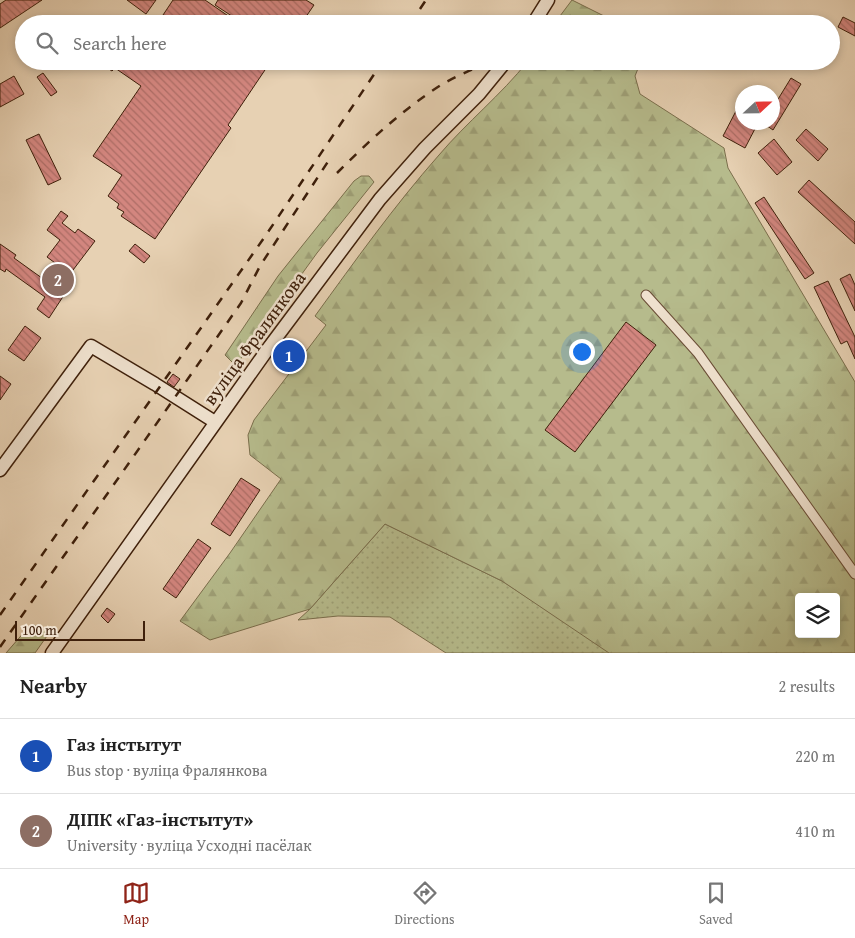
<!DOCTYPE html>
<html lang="en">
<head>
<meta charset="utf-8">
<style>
	:root { --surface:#fff; --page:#f6f6f6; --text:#222; --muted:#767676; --line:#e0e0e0; --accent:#8f2418 }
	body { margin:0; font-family:"Gentium Book Plus",serif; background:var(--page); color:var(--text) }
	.controls { position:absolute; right:15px; bottom:15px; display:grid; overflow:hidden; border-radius:5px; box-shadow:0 2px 8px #0003 }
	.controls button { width:45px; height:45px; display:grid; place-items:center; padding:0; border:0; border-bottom:1px solid var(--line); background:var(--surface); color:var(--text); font:25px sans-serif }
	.compass { position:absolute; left:735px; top:85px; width:45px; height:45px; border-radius:50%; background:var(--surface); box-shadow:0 2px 8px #0003; rotate:68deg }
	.scale { position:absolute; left:15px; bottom:12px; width:130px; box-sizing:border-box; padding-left:5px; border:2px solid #3f200b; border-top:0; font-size:14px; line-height:18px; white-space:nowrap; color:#3f200b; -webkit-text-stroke:4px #efe1ce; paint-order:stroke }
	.you { position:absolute; left:581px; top:351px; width:18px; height:18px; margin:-12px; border:4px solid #fff; border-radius:50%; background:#1a73e8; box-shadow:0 0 0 8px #1a73e833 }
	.badge { display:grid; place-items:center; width:32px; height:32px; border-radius:50%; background:var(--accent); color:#fff; font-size:16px; font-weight:700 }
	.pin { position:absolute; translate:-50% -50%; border:2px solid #fff; box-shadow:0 1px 5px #0006 }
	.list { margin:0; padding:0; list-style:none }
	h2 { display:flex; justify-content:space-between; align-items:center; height:65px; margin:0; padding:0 20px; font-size:21px }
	h2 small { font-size:16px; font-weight:400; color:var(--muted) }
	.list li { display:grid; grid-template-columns:32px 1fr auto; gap:15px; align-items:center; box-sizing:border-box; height:75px; padding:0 20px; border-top:1px solid var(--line) }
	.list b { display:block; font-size:19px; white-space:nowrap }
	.list p { margin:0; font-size:16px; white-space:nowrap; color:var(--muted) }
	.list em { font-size:16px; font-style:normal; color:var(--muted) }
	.icon { flex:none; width:28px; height:28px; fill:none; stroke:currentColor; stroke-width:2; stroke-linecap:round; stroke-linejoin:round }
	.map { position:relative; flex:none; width:855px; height:653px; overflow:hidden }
	.search { position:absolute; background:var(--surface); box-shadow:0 2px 8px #0003; left:15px; right:15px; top:15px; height:55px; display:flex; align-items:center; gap:12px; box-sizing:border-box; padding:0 18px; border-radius:28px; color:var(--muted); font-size:19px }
	.sheet { height:215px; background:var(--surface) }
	nav { display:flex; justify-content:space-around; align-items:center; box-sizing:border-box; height:70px; border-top:1px solid var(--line); background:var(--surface); font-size:14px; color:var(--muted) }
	nav a { display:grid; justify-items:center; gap:2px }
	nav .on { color:var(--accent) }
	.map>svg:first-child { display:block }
	.grass { fill:url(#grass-dots); stroke:#7a6e4c }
	.forest { fill:url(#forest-firs); stroke:#7a6e4c; fill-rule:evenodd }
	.building { fill:url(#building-back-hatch); stroke:#3f200b }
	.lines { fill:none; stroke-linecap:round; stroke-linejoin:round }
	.street-casing { stroke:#694c35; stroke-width:11 }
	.secondary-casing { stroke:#3f200b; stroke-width:15 }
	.street { stroke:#efe1ce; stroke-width:9 }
	.secondary { stroke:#efe1ce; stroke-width:12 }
	.rail { stroke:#3f200b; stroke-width:2.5; stroke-dasharray:9 9; stroke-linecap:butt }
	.labels { text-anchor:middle; stroke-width:5; stroke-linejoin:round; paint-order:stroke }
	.street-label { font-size:19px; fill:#3f200b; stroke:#efe1ce }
</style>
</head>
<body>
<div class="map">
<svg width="855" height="653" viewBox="0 0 855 653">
	<defs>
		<pattern id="grass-dots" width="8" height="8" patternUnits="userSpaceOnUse" patternTransform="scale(1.25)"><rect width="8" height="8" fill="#b6bb8c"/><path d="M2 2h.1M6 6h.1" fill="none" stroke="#9ea077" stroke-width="1.8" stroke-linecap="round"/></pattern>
		<pattern id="forest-firs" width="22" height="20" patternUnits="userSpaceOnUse" patternTransform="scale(1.25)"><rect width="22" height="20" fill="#b6bb8c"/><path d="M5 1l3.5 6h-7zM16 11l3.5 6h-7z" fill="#9ea077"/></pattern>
		<pattern id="building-back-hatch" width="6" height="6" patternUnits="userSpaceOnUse" patternTransform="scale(1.25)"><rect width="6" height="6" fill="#d3867f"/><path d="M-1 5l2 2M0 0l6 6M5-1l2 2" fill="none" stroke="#ad6d66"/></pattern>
	</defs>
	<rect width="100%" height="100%" fill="#e7d1b3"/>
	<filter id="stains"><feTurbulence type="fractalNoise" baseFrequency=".004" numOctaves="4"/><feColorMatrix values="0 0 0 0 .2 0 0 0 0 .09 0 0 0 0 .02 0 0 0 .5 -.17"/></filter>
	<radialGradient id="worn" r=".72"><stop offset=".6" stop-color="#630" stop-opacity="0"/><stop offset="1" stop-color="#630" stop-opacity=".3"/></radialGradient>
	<!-- grass -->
	<path class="grass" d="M 385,524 L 502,581 L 612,653 L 446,653 L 390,617 L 338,616 L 298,620 L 310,609 Z"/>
	<!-- forest -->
	<path class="forest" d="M 572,0 L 620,24 L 559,24 L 557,20 Z
		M 528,61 L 641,61 L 635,76 L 640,94 L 724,148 L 728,168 L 855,382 L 855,653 L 609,653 L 502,581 L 385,524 L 310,609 L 210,640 L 180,621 L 230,553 L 281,479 L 250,455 L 248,435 L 254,420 L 326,325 L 315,316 C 355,261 394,206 439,155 C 467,122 501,95 528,61 ZM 799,597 L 836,597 L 836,634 L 799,634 Z
		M 361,176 L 369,176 L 374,182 L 317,253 L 239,361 L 232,362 L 225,355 L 278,276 L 354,181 Z
		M 33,625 L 38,626 L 47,632 L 47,636 L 35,653 L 6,653 L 26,630 Z"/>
	<!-- building -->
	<path class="building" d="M 6,0 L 42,0 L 0,28 L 0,4 Z
		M 127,0 L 156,0 L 146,14 Z
		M 173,0 L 205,0 L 240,24 L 157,24 Z
		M 218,0 L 306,0 L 314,5 L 301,24 L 244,24 L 215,5 Z
		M 843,17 L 855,23 L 855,36 L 838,27 Z
		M 103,61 L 271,61 L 228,125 L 231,128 L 155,239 L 121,216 L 124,212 L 117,208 L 119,204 L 108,196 L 122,175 L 93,156 L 141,86 L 115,68 L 112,71 L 101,64 Z
		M 43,73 L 57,92 L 51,96 L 37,77 Z
		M 14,76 L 24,94 L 0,107 L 0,84 Z
		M 791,78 L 801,84 L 773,130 L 763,123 L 772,122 L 772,109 Z
		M 736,111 L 742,115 L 742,122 L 758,123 L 745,148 L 723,136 Z
		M 806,129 L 828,149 L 818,161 L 796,140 Z
		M 39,134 L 61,179 L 48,185 L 26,140 Z
		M 774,139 L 792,162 L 777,175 L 758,153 Z
		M 809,180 L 855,222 L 855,244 L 798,192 Z
		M 764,197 L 814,273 L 805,279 L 755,203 Z
		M 61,211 L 68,216 L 62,223 L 75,233 L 78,229 L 95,241 L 70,274 L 47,257 L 60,240 L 47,230 Z
		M 0,244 L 16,255 L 14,258 L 53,286 L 54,284 L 66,292 L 49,318 L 37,309 L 45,297 L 6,269 L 5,272 L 0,269 Z
		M 135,244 L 150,256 L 144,263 L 129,251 Z
		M 850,274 L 855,285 L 855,311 L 840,279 Z
		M 828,281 L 855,337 L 855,359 L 847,341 L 841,344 L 814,287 Z
		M 626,322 L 656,345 L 575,452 L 545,430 Z
		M 25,326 L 41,338 L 24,361 L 8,350 Z
		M 173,374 L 180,379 L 174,387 L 167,382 Z
		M 0,376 L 11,384 L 0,400 Z
		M 241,478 L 260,490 L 230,536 L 211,524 Z
		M 198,539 L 211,548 L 176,598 L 163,589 Z
		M 107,608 L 115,614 L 108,623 L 101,616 Z"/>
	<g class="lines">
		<!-- street casing -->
		<g class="street-casing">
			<path id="street" d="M 646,295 L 698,353 L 855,574"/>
		</g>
		<!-- secondary casing -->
		<g class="secondary-casing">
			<path id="secondary" d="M 533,24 L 548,0
				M 0,470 L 91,346 L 155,384 L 215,422
				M 52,653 L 270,346 L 380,199 L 425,148 L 479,94 L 506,61"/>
		</g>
		<!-- street -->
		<use href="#street" class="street"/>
		<!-- secondary -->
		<use href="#secondary" class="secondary"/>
		<!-- rail -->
		<path class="rail" d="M 410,24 L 426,0
			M 337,173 C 369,141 402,110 441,85 C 456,76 474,69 490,61
			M 0,615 L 266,235 L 383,61
			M 0,647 L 241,303 L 260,266 L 329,160"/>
	</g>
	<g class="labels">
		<!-- street labels -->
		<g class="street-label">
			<text transform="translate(254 338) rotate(-54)" y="7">вуліца Фралянкова</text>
		</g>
	</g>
	<rect width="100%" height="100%" filter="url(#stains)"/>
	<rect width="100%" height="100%" fill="url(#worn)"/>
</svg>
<div class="controls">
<button><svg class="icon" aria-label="layers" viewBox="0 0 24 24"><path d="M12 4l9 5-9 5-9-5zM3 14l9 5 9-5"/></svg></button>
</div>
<svg class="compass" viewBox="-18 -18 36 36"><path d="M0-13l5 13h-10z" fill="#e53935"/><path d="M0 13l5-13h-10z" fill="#767676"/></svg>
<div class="scale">100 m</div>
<div class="you"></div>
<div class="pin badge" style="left:289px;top:356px;background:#1a4fb4">1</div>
<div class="pin badge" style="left:58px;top:280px;background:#8d6e63">2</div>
<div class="search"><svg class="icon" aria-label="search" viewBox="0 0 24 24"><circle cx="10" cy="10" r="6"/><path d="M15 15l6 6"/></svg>Search here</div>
</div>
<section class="sheet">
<h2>Nearby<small>2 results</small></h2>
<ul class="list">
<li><span class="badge" style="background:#1a4fb4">1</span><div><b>Газ інстытут</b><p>Bus stop · вуліца Фралянкова</p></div><em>220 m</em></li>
<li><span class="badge" style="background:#8d6e63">2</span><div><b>ДІПК «Газ-інстытут»</b><p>University · вуліца Усходні пасёлак</p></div><em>410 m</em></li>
</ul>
</section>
<nav>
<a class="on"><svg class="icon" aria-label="map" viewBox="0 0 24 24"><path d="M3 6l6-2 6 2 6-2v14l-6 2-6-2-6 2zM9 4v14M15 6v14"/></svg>Map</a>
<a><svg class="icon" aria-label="directions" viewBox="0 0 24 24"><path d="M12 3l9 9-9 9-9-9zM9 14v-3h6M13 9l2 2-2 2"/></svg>Directions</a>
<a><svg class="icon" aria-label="saved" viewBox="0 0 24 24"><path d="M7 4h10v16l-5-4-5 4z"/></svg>Saved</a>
</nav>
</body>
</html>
